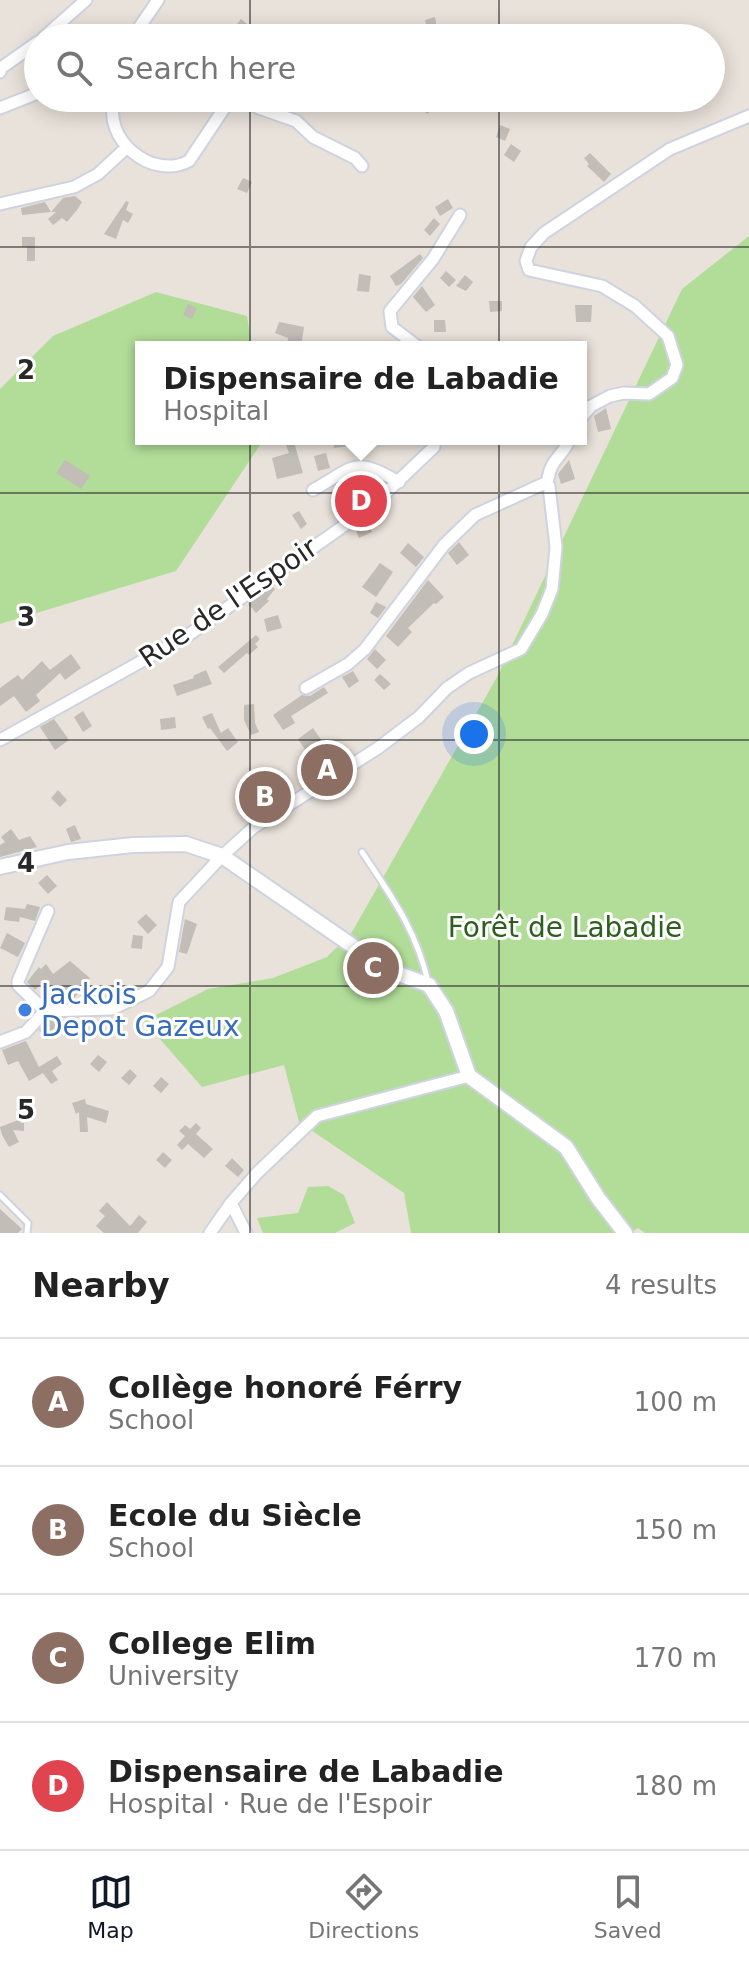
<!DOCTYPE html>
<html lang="en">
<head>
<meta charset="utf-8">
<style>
	:root { --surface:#fff; --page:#f2f2f2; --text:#222; --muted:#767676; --line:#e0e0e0; --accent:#111827 }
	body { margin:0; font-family:"DejaVu Sans",sans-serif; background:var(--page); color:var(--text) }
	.you { position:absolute; left:474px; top:734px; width:28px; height:28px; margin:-20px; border:6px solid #fff; border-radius:50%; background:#1a73e8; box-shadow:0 0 0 12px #1a73e833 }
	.badge { display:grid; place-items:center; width:52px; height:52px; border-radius:50%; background:var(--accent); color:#fff; font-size:26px; font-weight:700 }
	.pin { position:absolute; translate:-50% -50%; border:4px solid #fff; box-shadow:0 2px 8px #0006 }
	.popup { position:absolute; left:135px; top:341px; width:452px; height:104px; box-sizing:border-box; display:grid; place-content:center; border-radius:0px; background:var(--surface); filter:drop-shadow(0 2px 6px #0005); font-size:26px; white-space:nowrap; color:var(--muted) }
	.popup b { font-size:30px; color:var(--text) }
	.popup::after { content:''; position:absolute; left:50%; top:100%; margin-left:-16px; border:16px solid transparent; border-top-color:var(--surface) }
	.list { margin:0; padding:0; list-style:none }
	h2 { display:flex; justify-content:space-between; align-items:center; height:104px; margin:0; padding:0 32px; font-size:34px }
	h2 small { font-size:26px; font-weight:400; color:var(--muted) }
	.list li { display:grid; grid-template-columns:52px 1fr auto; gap:24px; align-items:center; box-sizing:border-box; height:128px; padding:0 32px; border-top:2px solid var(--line) }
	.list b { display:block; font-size:30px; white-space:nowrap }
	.list p { margin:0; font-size:26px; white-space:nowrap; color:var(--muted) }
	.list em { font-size:26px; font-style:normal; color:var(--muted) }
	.icon { flex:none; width:44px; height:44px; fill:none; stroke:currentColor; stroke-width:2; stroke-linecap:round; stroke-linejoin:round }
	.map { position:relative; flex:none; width:749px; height:1233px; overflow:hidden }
	.search { position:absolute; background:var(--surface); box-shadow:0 4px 20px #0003; left:24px; right:24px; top:24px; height:88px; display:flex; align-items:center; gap:20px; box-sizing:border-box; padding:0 28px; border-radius:44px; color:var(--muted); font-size:30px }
	.sheet { height:616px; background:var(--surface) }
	nav { display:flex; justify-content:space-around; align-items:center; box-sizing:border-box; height:112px; border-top:2px solid var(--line); background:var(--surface); font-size:22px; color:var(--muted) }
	nav a { display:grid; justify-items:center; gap:4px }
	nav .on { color:var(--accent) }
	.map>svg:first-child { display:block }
	.green { fill:#b2dd99 }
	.building { fill:#c2bdb6 }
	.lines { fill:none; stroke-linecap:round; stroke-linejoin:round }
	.service-casing { stroke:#cfd3e0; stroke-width:9 }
	.minor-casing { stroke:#cfd3e0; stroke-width:15 }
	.tertiary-casing { stroke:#cfd3e0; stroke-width:18 }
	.service { stroke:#fff; stroke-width:5 }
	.minor { stroke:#fff; stroke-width:11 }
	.tertiary { stroke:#fff; stroke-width:14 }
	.grid { fill:none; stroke:#282828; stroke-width:2; stroke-opacity:0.55 }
	.shop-dot { fill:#3f7fe0; stroke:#fff; stroke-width:3 }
	.labels { text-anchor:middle; stroke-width:6; stroke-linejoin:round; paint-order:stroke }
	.street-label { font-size:28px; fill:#282828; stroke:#fff }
	.park-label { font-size:28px; fill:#2d5f1d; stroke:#fff }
	.shop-label { font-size:28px; fill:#366cbe; stroke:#fff; text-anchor:start }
	.grid-label { font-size:26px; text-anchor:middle; font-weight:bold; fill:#282828; stroke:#fff; stroke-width:6; stroke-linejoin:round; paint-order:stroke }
</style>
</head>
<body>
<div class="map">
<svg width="749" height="1233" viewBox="0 0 749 1233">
	<rect width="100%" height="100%" fill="#e9e2da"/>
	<!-- green -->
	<path class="green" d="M 749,236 L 749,1233 L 645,1233 L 638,1228 L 630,1233 L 411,1233 L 404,1193 L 299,1122 L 284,1065 L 202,1087 L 144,1021 L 208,989 L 273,978 L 327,957 L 352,932 L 497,677 L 682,289 Z
		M 156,292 L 247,316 L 252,347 L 141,347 L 141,439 L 264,439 L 176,571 L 0,624 L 0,389 L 53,336 Z
		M 328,1186 L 344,1195 L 355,1223 L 335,1233 L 263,1233 L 257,1218 L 298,1213 L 308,1187 Z"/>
	<!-- building -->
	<path class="building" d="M 435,17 L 437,29 L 427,31 L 425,20 Z
		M 241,19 L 247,24 L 237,38 L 227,38 Z
		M 265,98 L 285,98 L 291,100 L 287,108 Z
		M 431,98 L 438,105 L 427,114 L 421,106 Z
		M 500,125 L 510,129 L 505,141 L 496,137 Z
		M 511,144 L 521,151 L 514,162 L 504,155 Z
		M 590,153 L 611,174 L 604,182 L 587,166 L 589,164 L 584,158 Z
		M 243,178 L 252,182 L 247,193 L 237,189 Z
		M 75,196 L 82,202 L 77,210 L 67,222 L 62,218 L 53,225 L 48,219 L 56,212 L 51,212 L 63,198 Z
		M 448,199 L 453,208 L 440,216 L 435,207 Z
		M 126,201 L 129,202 L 126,210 L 133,214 L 128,223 L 123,220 L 116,239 L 104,234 Z
		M 45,202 L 51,212 L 22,215 L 21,208 Z
		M 434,218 L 440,224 L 430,236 L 424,230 Z
		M 22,237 L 35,237 L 35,261 L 27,261 L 27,247 L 22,247 Z
		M 420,254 L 423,258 L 401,284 L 396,286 L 390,276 Z
		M 446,271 L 456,280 L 449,287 L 440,278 Z
		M 359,274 L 371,276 L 369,292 L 357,291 Z
		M 465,275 L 473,282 L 466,291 L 456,286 Z
		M 422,286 L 435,305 L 426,312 L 413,297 Z
		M 489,301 L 502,301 L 502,311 L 490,312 Z
		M 188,304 L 197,308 L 192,319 L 183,315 Z
		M 575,305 L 592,305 L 591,322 L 576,322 Z
		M 434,320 L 445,320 L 446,332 L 434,332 Z
		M 279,322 L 304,327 L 301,347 L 287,347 L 288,338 L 275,333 Z
		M 606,408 L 611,429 L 598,432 L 594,416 Z
		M 284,439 L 293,439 L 303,473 L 277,479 L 272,458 L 289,453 Z
		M 333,439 L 372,439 L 367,454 L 354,450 L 356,445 L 334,448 Z
		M 326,453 L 330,468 L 318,471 L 314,456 Z
		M 65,460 L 90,476 L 81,489 L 56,473 Z
		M 569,460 L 575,479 L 561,484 L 558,474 Z
		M 299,511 L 307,524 L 301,529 L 292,515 Z
		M 367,520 L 372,532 L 359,538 L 355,528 Z
		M 459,542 L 469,555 L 457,565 L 448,553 Z
		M 408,543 L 424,557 L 416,567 L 400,553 Z
		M 380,563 L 393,572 L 376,597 L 362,587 Z
		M 428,580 L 444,597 L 436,604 L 434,603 L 408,628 L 412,632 L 398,647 L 386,636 Z
		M 272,586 L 275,589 L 267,599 L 269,601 L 256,613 L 248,604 Z
		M 376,602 L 386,607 L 378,618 L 370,613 Z
		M 278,615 L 282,628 L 267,632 L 264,619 Z
		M 256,635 L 260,639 L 255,644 L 258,647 L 249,655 L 247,653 L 224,673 L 218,667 Z
		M 375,649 L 386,660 L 377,669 L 367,659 Z
		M 71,654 L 81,668 L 65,680 L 60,673 L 36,695 L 40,701 L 26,712 L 14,696 L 0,706 L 0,688 L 18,675 L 22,680 L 42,661 L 50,670 Z
		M 206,670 L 212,684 L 177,696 L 173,685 L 194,678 L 193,676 Z
		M 353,671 L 359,681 L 349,688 L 342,677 Z
		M 380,674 L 391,684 L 384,690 L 374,680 Z
		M 324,687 L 328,693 L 291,716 L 295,723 L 283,730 L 273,715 L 302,695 L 310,696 Z
		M 254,704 L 255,723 L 259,732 L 251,735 L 244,720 L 244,705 Z
		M 83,711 L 92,726 L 83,732 L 74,717 Z
		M 212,713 L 221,733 L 228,728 L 238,742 L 227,751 L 210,728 L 208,729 L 202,717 Z
		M 175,717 L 176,728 L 161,730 L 160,719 Z
		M 54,719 L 69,740 L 55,750 L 40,727 Z
		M 313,728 L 324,744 L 308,754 L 298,739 Z
		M 58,790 L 67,800 L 60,807 L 51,798 Z
		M 75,825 L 81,839 L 71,842 L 66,829 Z
		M 11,829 L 19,840 L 30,836 L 37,847 L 0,857 L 0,845 L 5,842 L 1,837 Z
		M 47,875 L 57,886 L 48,894 L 38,883 Z
		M 27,904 L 40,907 L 35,921 L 20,917 L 19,922 L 4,920 L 6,907 L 25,909 Z
		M 146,914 L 157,925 L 148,934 L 137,922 Z
		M 185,919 L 197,924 L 187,954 L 179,952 Z
		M 7,933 L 25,943 L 18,957 L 0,948 Z
		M 133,935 L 143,936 L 142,949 L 131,948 Z
		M 70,961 L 90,978 L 71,1002 L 55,991 L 53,993 L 43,982 L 35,990 L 27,982 L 39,967 L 41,969 L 46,964 L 53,974 Z
		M 49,1019 L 52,1019 L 60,1030 L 46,1040 L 39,1030 Z
		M 26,1041 L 39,1067 L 57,1056 L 62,1064 L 52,1071 L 58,1080 L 51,1084 L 43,1073 L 29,1081 L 18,1061 L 8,1065 L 2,1050 Z
		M 98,1055 L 107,1062 L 99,1072 L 90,1064 Z
		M 130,1069 L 137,1076 L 129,1085 L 121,1078 Z
		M 161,1077 L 169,1084 L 161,1093 L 153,1086 Z
		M 85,1099 L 86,1104 L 109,1111 L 106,1123 L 87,1117 L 88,1132 L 80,1132 L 79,1112 L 76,1114 L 72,1103 Z
		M 21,1119 L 21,1123 L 24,1123 L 24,1131 L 13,1130 L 19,1142 L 9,1147 L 2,1135 L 0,1127 Z
		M 196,1123 L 201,1128 L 196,1134 L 213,1149 L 204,1158 L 188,1144 L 182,1150 L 177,1145 L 185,1136 L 179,1131 L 185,1125 L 190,1129 Z
		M 163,1152 L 172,1160 L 165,1168 L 156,1160 Z
		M 232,1158 L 244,1170 L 238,1177 L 225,1166 Z
		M 107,1202 L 130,1226 L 139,1215 L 147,1222 L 138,1233 L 104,1233 L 96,1226 L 105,1216 L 99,1211 Z
		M 0,1209 L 22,1229 L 18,1233 L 0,1233 Z"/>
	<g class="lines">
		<!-- service casing -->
		<g class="service-casing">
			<path id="service" d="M 362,852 C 391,896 416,929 428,982
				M 0,1195 L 28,1223 L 27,1233"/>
		</g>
		<!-- minor casing -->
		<g class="minor-casing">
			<path id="minor" d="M 43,38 L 86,0
				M 132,38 L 158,0
				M 0,72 L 1,68 L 38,42
				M 115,98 C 101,138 151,181 189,161 L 231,98
				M 240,98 L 259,108 L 296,121 L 313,137 L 355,158 L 362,166
				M 0,108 L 38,93
				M 0,204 L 74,187 L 98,174 L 126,148
				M 418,347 L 392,327 L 390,311 L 433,259 L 460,215
				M 581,418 L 591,406 L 610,396 L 624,393 L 649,394 L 672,378 L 677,365 L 668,336 L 635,306 L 602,286 L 529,270 L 526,261 L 531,247 L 544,233 L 670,149 L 749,116
				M 547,484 C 551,456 560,461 570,439
				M 313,490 C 356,466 353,456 399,482
				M 0,740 L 187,636 L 372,506 L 434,447 L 434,439
				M 45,1011 L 18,985 L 18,981 L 48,911
				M 0,1042 L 26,1032 L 45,1011 L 112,1009 L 149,991 L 168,967 L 179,902 L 222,856 L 254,827 L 378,748 L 419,717 L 447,688 L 469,673 L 521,649 L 542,614 L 552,589 L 556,547 L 549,486 L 543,484 L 475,515 L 444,545 L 365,649 L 348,664 L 306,688
				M 231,1203 L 246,1233
				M 210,1233 L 231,1203 L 257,1173 L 317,1116 L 469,1076"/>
		</g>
		<!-- tertiary casing -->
		<g class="tertiary-casing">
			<path id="tertiary" d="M 0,867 L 68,852 L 133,845 L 186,844 L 222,856 L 357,949 L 399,974 L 429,985 L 446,1011 L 469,1076 L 566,1147 L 598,1198 L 625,1233"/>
		</g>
		<!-- service -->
		<use href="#service" class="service"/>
		<!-- minor -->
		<use href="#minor" class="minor"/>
		<!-- tertiary -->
		<use href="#tertiary" class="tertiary"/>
	</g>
	<!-- grid -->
	<path class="grid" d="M 250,0 L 250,38M 499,0 L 499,38M 250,98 L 250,1233M 499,98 L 499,1233M 0,247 L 749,247M 0,493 L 749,493M 0,740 L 749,740M 0,986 L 749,986"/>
	<!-- markers -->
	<circle class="shop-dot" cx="25" cy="1010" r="8"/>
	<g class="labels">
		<!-- street labels -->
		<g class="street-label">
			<text transform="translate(228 602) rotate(-34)" y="10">Rue de l'Espoir</text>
		</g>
		<!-- park labels -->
		<g class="park-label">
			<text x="565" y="937">Forêt de Labadie</text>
		</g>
		<!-- shop labels -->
		<g class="shop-label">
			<text x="41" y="1004">Jackois<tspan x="41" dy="32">Depot Gazeux</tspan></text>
		</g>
	</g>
	<g class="grid-label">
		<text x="26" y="379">2</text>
		<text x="26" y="626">3</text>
		<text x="26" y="872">4</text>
		<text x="26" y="1119">5</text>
	</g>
</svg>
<div class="you"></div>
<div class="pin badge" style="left:327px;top:770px;background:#8d6e63">A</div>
<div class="pin badge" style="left:265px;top:797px;background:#8d6e63">B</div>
<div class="pin badge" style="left:373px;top:968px;background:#8d6e63">C</div>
<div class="pin badge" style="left:361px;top:501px;background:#e0444e">D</div>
<div class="popup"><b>Dispensaire de Labadie</b>Hospital</div>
<div class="search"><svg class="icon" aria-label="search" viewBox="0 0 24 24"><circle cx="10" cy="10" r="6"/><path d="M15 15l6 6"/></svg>Search here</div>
</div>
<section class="sheet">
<h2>Nearby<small>4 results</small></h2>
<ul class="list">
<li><span class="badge" style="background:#8d6e63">A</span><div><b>Collège honoré Férry</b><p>School</p></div><em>100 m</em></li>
<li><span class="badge" style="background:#8d6e63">B</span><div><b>Ecole du Siècle</b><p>School</p></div><em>150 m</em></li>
<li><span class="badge" style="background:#8d6e63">C</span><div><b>College Elim</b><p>University</p></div><em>170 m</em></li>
<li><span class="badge" style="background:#e0444e">D</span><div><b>Dispensaire de Labadie</b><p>Hospital · Rue de l'Espoir</p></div><em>180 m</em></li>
</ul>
</section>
<nav>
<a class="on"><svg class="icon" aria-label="map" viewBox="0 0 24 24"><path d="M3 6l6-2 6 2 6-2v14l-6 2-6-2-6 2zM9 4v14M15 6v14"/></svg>Map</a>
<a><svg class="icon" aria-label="directions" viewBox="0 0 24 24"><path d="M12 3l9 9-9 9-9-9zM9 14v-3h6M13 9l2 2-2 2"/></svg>Directions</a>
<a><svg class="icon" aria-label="saved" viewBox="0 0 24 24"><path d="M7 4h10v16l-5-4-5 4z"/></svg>Saved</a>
</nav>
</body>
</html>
